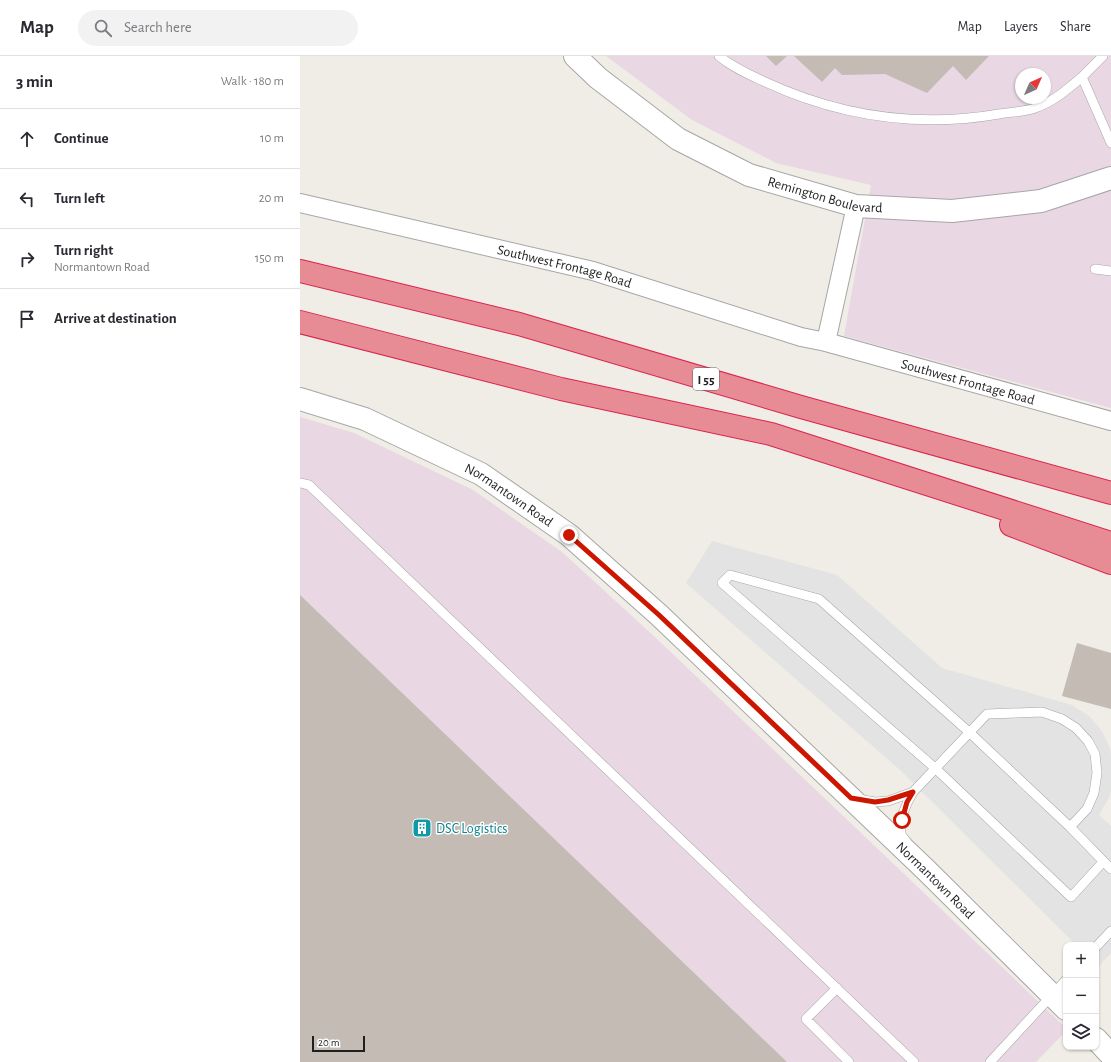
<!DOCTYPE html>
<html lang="en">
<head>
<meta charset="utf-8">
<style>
	:root { --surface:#fff; --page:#f2f2f3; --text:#2b2b33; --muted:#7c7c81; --line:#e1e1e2 }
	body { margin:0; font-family:"Alegreya Sans",sans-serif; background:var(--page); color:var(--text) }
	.controls { position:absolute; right:12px; bottom:12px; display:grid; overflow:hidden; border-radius:8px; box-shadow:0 1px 3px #0004 }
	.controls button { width:36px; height:36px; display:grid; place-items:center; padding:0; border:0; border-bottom:1px solid var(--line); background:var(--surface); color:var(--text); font:20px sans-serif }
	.compass { position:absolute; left:715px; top:12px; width:36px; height:36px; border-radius:50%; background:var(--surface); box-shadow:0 1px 3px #0004; rotate:45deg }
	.scale { position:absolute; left:12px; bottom:10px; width:53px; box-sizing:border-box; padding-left:4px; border:2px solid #1f1f1f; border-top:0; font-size:11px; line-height:14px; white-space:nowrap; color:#1f1f1f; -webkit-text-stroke:3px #fff; paint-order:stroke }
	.stop { position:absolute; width:12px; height:12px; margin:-9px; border:3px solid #cd1600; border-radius:50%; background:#fff }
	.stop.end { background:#cd1600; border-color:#fff; box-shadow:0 1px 4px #0008 }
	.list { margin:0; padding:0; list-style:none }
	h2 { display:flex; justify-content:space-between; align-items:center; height:52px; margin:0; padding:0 16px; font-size:17px }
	h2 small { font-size:13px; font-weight:400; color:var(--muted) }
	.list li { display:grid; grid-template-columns:26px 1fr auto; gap:12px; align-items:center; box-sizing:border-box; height:60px; padding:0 16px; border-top:1px solid var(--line) }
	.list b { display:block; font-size:15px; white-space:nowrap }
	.list p { margin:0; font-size:13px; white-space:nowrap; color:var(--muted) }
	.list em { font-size:13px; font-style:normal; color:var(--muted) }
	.icon { flex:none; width:22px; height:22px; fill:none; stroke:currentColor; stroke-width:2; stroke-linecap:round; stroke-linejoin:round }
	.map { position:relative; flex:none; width:811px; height:1006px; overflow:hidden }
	header { display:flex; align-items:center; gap:24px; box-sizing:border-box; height:56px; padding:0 20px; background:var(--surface); border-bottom:1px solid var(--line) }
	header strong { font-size:19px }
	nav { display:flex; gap:22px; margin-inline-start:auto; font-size:14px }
	.search { width:280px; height:36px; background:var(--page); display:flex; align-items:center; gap:10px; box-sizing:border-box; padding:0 14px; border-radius:22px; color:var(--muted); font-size:15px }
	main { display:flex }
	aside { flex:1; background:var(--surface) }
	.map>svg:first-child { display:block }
	.industrial { fill:#e9d7e3; fill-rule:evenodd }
	.parking { fill:#e3e3e3 }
	.building { fill:#c4bcb4 }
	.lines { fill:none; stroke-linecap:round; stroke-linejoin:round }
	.service-casing { stroke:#a6a6a6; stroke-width:10 }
	.minor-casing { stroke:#a6a6a6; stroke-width:20 }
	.tertiary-casing { stroke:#a6a6a6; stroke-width:24 }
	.motorway-casing { stroke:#db244f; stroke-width:24 }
	.service { stroke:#fff; stroke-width:9 }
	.minor { stroke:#fff; stroke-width:18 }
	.tertiary { stroke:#fff; stroke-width:22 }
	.motorway { stroke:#e78c94; stroke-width:22 }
	.route { stroke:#cd1600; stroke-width:5 }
	.labels { text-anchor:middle; stroke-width:3; stroke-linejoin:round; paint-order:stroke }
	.shield { fill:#fff; stroke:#626262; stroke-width:1 }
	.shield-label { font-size:13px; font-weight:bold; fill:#1f1f1f }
	.street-label { font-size:14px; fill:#1f1f1f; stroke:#fff }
	.culture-label { font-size:14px; fill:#0d838f; stroke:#fff; text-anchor:start }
</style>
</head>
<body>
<header>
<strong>Map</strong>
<div class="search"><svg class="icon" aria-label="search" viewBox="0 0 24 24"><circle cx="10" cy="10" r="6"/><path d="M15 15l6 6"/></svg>Search here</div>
<nav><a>Map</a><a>Layers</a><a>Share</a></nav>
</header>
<main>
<aside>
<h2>3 min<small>Walk · 180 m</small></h2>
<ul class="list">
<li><svg class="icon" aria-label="ahead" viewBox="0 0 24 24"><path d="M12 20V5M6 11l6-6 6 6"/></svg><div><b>Continue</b></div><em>10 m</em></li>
<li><svg class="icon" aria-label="left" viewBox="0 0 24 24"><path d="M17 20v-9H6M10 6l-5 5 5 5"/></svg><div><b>Turn left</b></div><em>20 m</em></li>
<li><svg class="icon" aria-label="right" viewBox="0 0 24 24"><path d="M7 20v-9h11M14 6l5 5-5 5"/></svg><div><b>Turn right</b><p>Normantown Road</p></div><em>150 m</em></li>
<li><svg class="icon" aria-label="arrive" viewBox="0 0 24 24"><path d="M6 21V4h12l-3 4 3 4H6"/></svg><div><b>Arrive at destination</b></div></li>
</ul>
</aside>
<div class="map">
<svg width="811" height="1006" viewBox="0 0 811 1006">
	<rect width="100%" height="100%" fill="#efede5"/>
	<!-- industrial -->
	<path class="industrial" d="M 306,0 L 811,0 L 811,352 L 544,280 L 571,129 L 476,107 L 392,64 ZM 721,18 L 745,18 L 745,42 L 721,42 Z
		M 0,361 L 54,377 L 173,434 L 262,496 L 357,583 L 766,972 L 766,975 L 736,1006 L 0,1006 Z"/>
	<!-- parking -->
	<path class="parking" d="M 412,485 L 537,519 L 642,612 L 772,649 L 789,660 L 802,675 L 810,692 L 811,699 L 811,734 L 809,742 L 799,759 L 811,770 L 811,897 L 798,911 L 796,909 L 796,889 L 776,889 L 600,714 L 386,527 Z"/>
	<!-- building -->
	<path class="building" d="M 466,0 L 487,0 L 476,10 Z
		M 494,0 L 689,0 L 666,24 L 653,10 L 627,37 L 585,18 L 542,19 L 535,12 L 522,26 Z
		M 0,539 L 487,1006 L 0,1006 Z
		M 777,587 L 811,597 L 811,653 L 762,640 Z"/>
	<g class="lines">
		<!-- service casing -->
		<g class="service-casing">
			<path id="service" d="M 419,0 C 432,11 448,18 463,25 C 538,60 618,72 699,58 C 710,56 724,56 735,52 C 753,46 768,33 782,21
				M 803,0 L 782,21 L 811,87
				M 795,213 L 811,215
				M 0,427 L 9,429 L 614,1006
				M 558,743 L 575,746 L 588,745 L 613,736
				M 606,785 C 605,783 601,780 601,777 C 598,765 607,746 613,736 L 687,658 L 742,656 L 762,663 L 776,672 L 788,685 L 795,698 L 797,717 L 794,737 L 787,753 L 770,771
				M 803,806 L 771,841 L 635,712 L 422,527 L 430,519 L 519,543 L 669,676 L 770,771 L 811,813
				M 796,891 L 811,875
				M 537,932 L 506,963 L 549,1006
				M 690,1006 L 766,924"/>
		</g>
		<!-- minor casing -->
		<g class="minor-casing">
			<g id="minor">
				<path id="s1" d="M 0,147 L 293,215 L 501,281 L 526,286 L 811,365"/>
				<path d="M 526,286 L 556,150"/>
			</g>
		</g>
		<!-- tertiary casing -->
		<g class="tertiary-casing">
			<g id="tertiary">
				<path id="s2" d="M 275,0 L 298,22 L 378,83 L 449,119 L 556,150 L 652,155 L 741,145 L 811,122"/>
				<path id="s3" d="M 0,343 L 65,363 L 181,418 L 269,479 L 359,559 L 625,813 L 766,953"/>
				<path d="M 796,983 L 811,999"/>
			</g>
		</g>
		<!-- motorway casing -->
		<g class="motorway-casing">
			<path id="motorway" d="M 0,215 L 219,268 L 501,351 L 811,437
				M 0,266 L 261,333 L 471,378 L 811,487
				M 711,469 L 811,507"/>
		</g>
		<!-- service -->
		<use href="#service" class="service"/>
		<!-- minor -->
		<use href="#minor" class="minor"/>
		<!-- tertiary -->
		<use href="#tertiary" class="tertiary"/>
		<!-- motorway -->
		<use href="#motorway" class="motorway"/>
	</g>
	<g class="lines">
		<!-- route -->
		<path class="route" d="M 269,479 L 359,559 L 551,742 L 575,746 L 588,744 L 613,736 L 607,746 L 602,764"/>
	</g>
	<!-- icons -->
	<defs>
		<g id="building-square" transform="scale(1)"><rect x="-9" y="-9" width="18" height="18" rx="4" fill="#0f9aa8" stroke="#fff"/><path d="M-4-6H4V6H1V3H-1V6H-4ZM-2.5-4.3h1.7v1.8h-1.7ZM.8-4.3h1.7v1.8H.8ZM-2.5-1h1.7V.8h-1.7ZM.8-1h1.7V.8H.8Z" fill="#fff"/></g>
	</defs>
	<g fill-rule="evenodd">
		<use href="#building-square" x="122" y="772"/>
	</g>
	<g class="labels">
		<!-- shield labels -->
		<rect class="shield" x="393" y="312" width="26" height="22" rx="3"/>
		<g class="shield-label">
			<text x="406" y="328">I 55</text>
		</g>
		<!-- street labels -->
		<g class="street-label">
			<text dy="5" stroke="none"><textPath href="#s2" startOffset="291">Remington Boulevard</textPath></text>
			<text dy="5" stroke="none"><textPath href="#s1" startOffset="272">Southwest Frontage Road</textPath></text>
			<text dy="5" stroke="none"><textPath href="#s1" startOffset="692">Southwest Frontage Road</textPath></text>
			<text dy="5" stroke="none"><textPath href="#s3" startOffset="231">Normantown Road</textPath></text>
			<text dy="5" stroke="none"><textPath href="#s3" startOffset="807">Normantown Road</textPath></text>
		</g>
		<!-- culture labels -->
		<g class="culture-label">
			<text x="136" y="777">DSC Logistics</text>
		</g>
	</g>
</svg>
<div class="controls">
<button>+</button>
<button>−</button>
<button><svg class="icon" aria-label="layers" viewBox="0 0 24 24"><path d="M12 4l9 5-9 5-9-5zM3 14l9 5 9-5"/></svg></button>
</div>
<svg class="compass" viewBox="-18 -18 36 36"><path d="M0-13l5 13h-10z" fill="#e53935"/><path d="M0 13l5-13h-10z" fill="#7c7c81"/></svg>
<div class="scale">20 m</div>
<div class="stop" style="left:602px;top:764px"></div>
<div class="stop end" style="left:269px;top:479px"></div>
</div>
</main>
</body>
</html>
